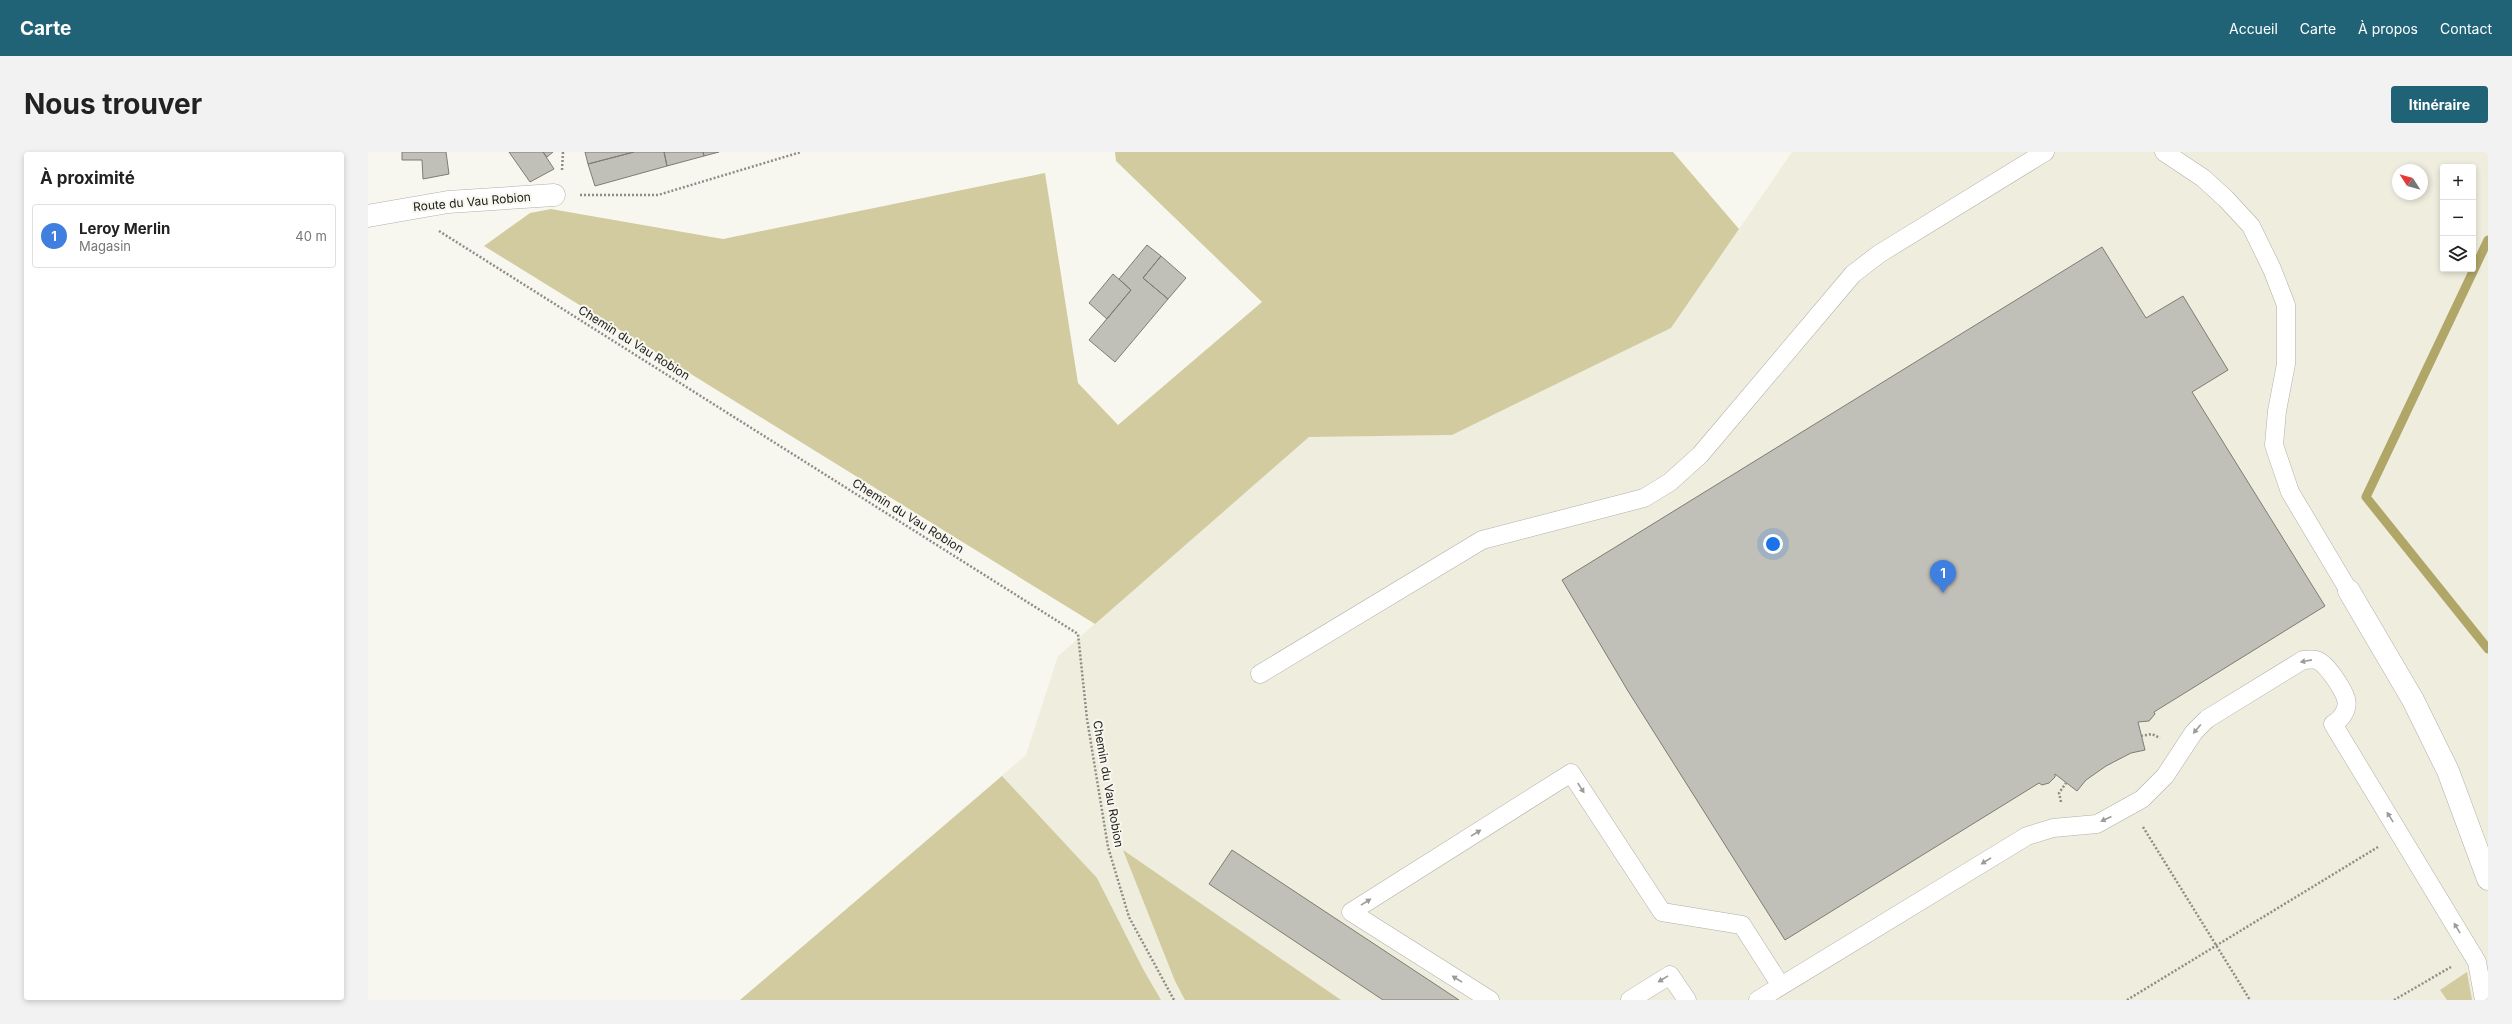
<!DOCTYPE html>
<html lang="fr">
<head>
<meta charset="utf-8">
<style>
	:root { --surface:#fff; --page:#f2f2f2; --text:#222; --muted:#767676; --line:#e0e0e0; --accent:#206276 }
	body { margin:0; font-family:Inter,sans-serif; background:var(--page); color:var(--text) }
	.controls { position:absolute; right:12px; top:12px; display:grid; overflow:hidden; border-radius:4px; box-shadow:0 2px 6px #0003 }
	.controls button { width:36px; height:36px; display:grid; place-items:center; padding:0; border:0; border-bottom:1px solid var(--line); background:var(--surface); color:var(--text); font:20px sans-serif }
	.compass { position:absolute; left:2024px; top:12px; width:36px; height:36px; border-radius:50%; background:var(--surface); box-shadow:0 2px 6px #0003; rotate:306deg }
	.you { position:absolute; left:1405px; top:392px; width:14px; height:14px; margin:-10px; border:3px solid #fff; border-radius:50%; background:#1a73e8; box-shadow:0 0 0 6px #1a73e833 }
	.badge { display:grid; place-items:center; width:26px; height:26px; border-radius:50%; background:var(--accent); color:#fff; font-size:13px; font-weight:700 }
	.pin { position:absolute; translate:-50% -33px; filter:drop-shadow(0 1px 2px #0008) }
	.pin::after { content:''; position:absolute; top:21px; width:14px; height:12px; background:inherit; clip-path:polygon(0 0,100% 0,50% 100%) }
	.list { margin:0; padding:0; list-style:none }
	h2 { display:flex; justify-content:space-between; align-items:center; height:52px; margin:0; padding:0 16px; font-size:17px }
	h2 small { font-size:13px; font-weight:400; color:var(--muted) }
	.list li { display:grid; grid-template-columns:26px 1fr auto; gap:12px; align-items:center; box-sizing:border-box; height:64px; margin:0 8px 8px; padding:0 8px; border:1px solid var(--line); border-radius:4px }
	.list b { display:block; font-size:15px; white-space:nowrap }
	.list p { margin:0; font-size:13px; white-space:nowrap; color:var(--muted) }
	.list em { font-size:13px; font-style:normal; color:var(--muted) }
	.icon { flex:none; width:22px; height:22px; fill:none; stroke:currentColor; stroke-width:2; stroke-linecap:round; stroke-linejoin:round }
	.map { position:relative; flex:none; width:2120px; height:848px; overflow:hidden; border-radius:4px }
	header { display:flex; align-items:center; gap:24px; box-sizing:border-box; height:56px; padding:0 20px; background:var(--accent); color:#fff }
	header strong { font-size:19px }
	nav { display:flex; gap:22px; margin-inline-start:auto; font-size:14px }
	.intro { display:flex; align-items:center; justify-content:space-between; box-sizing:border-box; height:96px; padding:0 24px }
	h1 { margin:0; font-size:28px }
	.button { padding:10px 18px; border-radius:4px; background:var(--accent); color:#fff; font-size:14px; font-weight:700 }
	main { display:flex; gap:24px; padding:0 24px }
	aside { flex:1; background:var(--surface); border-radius:4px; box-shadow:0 2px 6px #0003 }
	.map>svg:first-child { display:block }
	.built { fill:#efeddd; fill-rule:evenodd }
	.green { fill:#d1cb9f }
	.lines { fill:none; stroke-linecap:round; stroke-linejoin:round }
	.stream { stroke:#b0a668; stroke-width:9 }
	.building { fill:#c1c0b8; stroke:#7d7c75 }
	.service-casing { stroke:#b0afa7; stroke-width:19 }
	.minor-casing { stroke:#b0afa7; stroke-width:23 }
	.path { stroke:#8d8c87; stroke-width:2.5; stroke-dasharray:2 2; stroke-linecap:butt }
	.service { stroke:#fff; stroke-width:18 }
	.minor { stroke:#fff; stroke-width:22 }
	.oneway { fill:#9b9b99 }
	.labels { text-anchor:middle; stroke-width:4; stroke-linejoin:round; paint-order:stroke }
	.street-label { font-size:12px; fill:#20201d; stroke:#f8f7ef }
</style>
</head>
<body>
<header>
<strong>Carte</strong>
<nav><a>Accueil</a><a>Carte</a><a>À propos</a><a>Contact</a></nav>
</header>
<div class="intro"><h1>Nous trouver</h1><a class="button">Itinéraire</a></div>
<main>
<aside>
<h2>À proximité<small></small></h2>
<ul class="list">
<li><span class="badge" style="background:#3f7fe0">1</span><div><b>Leroy Merlin</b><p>Magasin</p></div><em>40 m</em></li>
</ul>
</aside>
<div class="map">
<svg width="2120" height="848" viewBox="0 0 2120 848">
	<rect width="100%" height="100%" fill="#f8f7ef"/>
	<!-- built -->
	<path class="built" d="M 1424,0 L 2120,0 L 2120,848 L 372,848 L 658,603 L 690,504 L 941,285 L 1084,283 L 1303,176 ZM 2075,15 L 2105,15 L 2105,117 L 2075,117 ZM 2030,18 L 2054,18 L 2054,42 L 2030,42 Z"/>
	<!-- green -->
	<path class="green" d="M 747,0 L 1305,0 L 1371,77 L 1303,176 L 1084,283 L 941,285 L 727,472 L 116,94 L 162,61 L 183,57 L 355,87 L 677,21 L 710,231 L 750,273 L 894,150 L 748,9 Z
		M 634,624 L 729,726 L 775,817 L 793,848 L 372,848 Z
		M 755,698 L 973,848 L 817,848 L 807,829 Z
		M 2099,820 L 2104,848 L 2079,848 L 2072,838 Z"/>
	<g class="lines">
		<!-- stream -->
		<path class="stream" d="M 2120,88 L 1998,345 L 2120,497"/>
	</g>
	<!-- building -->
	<path class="building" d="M 34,0 L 78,0 L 81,22 L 55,27 L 54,8 L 34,8 Z
		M 141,0 L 175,0 L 186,17 L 162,30 Z
		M 175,0 L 185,0 L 179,5 Z
		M 217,0 L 266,0 L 220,12 Z
		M 266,0 L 296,0 L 299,14 L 227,34 L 220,12 Z
		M 296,0 L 335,0 L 336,4 L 299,14 Z
		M 335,0 L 351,0 L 336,4 Z
		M 779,93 L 793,104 L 775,126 L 800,147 L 747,210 L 721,188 L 763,138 L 751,127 Z
		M 1734,95 L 1778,166 L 1815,144 L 1860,218 L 1824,240 L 1957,454 L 1786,560 L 1787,562 L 1781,569 L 1770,570 L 1777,598 L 1763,601 L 1738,614 L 1718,628 L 1709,639 L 1687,622 L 1687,625 L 1681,631 L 1674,633 L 1671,631 L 1417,788 L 1260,539 L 1194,428 Z
		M 793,104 L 818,126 L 800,147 L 775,126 Z
		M 745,122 L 763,138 L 739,167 L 721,151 Z
		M 864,698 L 929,741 L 1091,848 L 1015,848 L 841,732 Z"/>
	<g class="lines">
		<!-- service casing -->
		<g class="service-casing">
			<path id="service" d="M 1796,0 L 1835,26 L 1858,47 L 1883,74 L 1904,117 L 1918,153 L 1918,212 L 1909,259 L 1906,293 L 1922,340 L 1981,439
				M 892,522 L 1114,388 L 1276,346 L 1302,330 L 1332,303 L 1485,122 L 1511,102 L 1677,0
				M 1122,848 L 983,760 L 1203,621 L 1294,760 L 1374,773 L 1413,834
				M 1262,848 L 1302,823 L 1319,848
				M 1390,848 L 1659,684 L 1685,676 L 1729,672 L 1774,647 L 1797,624 L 1826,580 L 1839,567 L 1935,508 C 1939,508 1944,507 1948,508 C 1958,510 1975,537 1978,547 C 1981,557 1973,568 1965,572 L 2109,810 L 2116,848"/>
		</g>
		<!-- minor casing -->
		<g class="minor-casing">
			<path id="minor" d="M 0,64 L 80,50 L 186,43
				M 1981,439 L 2045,548 L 2080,619 L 2120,727"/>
		</g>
		<!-- path -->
		<path class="path" d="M 194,18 L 195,0
			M 212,43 L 290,43 L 433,0
			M 71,79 L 710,482 L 719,567 L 740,695 L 761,765 L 806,848
			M 1773,584 L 1784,582 L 1792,586
			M 1693,650 L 1691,641 L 1698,631
			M 1775,675 L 1882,848
			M 1759,848 L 2010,695
			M 2026,848 L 2083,815"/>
		<!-- service -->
		<use href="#service" class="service"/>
		<!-- minor -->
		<use href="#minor" class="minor"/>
	</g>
	<!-- one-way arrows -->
	<defs><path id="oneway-solid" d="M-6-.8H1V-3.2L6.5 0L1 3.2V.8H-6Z"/></defs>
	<g class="oneway">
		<use href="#oneway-solid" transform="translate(1938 509) rotate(169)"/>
		<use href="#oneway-solid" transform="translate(1829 577) rotate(130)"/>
		<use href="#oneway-solid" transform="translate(1213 636) rotate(57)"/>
		<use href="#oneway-solid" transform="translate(2022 665) rotate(-122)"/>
		<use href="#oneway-solid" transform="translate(1738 667) rotate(155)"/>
		<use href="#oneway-solid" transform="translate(1108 681) rotate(-32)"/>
		<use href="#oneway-solid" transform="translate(1618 709) rotate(148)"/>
		<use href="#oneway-solid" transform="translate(998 750) rotate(-32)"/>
		<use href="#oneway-solid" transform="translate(2089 776) rotate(-121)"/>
		<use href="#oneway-solid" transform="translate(1089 827) rotate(-148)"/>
		<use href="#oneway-solid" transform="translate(1295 827) rotate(148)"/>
	</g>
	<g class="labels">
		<!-- street labels -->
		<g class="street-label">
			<text transform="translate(104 50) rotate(-5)" y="4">Route du Vau Robion</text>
			<text transform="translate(266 191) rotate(32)" y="4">Chemin du Vau Robion</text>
			<text transform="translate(540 364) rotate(32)" y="4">Chemin du Vau Robion</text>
			<text transform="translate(740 632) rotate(80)" y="4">Chemin du Vau Robion</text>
		</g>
	</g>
</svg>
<div class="controls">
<button>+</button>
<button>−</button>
<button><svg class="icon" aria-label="layers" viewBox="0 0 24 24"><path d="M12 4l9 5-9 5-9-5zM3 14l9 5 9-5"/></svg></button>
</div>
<svg class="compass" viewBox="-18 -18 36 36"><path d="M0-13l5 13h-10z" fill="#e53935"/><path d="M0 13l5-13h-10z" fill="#767676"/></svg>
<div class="you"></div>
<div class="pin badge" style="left:1575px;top:441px;background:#3f7fe0">1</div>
</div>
</main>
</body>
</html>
